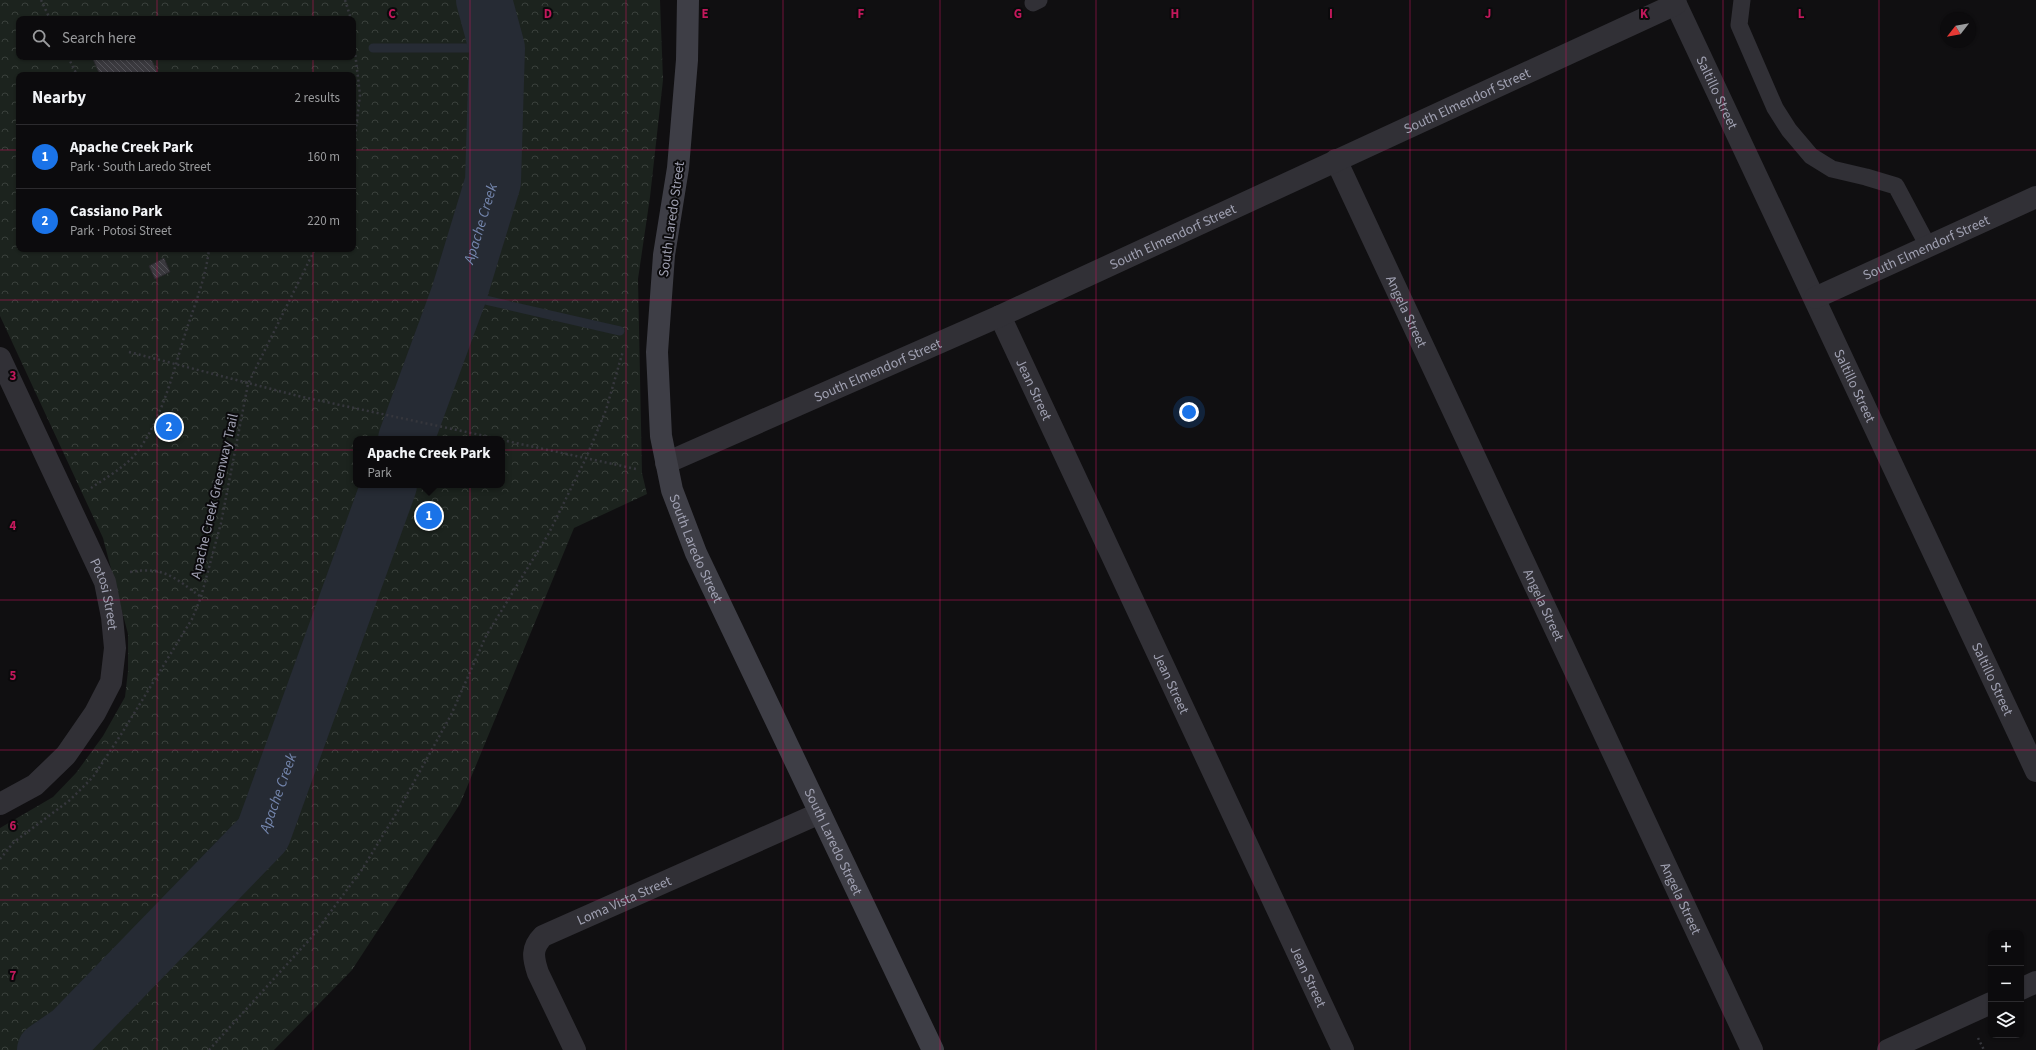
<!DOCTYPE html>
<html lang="en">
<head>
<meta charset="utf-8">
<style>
	:root { --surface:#0c0b0d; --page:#1a191b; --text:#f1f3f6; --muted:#9a9b9d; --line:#2c2b2e; --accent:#1a73e8 }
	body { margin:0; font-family:"Source Sans 3",sans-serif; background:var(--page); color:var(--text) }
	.controls { position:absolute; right:12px; bottom:12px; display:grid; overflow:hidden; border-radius:8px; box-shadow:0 1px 3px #0004 }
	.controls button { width:36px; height:36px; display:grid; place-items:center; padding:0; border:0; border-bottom:1px solid var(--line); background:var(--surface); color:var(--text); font:20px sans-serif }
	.compass { position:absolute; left:1940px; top:12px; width:36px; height:36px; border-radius:50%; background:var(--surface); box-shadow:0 1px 3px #0004; rotate:239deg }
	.you { position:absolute; left:1189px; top:412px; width:14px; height:14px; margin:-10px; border:3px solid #fff; border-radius:50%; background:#1a73e8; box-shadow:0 0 0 6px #1a73e833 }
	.badge { display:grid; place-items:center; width:26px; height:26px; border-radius:50%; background:var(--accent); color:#fff; font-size:13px; font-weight:700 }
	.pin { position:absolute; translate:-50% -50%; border:2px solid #fff; box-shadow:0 1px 4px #0006 }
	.popup { position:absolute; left:353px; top:436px; width:152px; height:52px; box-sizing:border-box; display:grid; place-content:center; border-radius:8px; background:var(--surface); filter:drop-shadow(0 1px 3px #0005); font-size:13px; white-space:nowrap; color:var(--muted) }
	.popup b { font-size:15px; color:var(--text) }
	.popup::after { content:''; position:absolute; left:50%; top:100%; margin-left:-8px; border:8px solid transparent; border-top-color:var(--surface) }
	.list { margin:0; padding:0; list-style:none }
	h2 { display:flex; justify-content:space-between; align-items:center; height:52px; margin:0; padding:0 16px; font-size:17px }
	h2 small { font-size:13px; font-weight:400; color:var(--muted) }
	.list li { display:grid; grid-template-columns:26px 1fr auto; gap:12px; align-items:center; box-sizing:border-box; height:64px; padding:0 16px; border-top:1px solid var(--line) }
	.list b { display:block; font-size:15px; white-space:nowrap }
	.list p { margin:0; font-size:13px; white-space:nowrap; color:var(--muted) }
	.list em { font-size:13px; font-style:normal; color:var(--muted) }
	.icon { flex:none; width:22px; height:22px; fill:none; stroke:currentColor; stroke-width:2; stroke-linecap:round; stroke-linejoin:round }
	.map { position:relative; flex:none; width:2036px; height:1050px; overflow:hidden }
	.search { position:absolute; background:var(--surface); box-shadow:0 1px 3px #0004; left:16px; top:16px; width:340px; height:44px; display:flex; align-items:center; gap:10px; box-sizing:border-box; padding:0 14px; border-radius:8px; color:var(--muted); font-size:15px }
	.panel { position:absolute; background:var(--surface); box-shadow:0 1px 3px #0004; left:16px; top:72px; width:340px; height:180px; border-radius:8px }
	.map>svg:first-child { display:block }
	.park { fill:url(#park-crowns); fill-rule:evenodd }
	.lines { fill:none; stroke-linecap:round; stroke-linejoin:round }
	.stream { stroke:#262b34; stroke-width:9 }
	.river { stroke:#262b34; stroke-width:56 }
	.building { fill:url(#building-back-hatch); stroke:#2a292d }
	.path { stroke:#36373d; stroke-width:2.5; stroke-dasharray:2 3; stroke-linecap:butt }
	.lane { stroke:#313036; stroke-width:17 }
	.street { stroke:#313036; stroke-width:22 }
	.secondary { stroke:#3e3e46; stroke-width:22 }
	.grid { fill:none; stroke:#c2185b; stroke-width:1; stroke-opacity:0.55 }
	.labels { text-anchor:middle; stroke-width:4; stroke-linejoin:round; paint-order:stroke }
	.street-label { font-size:14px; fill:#a0a1b2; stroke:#0b0a0c }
	.water-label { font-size:15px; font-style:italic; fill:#7587af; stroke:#0b0a0c }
	.grid-label { font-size:13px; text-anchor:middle; font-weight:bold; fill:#c2185b; stroke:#0b0a0c; stroke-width:4; stroke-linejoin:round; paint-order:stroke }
</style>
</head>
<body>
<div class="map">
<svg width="2036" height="1050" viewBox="0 0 2036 1050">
	<defs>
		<pattern id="park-crowns" width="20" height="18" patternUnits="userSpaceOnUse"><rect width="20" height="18" fill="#1c231e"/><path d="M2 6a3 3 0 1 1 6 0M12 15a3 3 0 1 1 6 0" fill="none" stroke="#3a403c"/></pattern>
		<pattern id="building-back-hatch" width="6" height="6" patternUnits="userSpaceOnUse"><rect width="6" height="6" fill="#3a393e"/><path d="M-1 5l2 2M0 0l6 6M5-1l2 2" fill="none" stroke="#535258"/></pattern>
	</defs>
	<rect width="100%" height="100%" fill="#100f11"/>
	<!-- park -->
	<path class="park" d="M 0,0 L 660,0 L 663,80 L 650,197 L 638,279 L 642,473 L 647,494 L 574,528 L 460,804 L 352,970 L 274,1050 L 0,1050 L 0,828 L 53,797 L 76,773 L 103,736 L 125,697 L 128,671 L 128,634 L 103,538 L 0,316 ZM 19,19 L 353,19 L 353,57 L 19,57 ZM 19,75 L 353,75 L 353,249 L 19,249 ZM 356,439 L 502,439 L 502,485 L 356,485 Z"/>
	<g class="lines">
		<!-- stream -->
		<path class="stream" d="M 373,48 L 497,48
			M 459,294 L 620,331"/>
		<!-- river -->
		<g class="river">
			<path id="s1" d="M 406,439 L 459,294 L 493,182 L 497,48 L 484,0"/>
			<path id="s2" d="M 45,1050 L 71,1032 L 263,834 L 389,485"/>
		</g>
	</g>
	<!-- building -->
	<path class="building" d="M 92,57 L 150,57 L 159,75 L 100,75 Z
		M 164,258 L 170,272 L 155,279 L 149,266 Z"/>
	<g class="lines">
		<!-- path -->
		<path class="path" d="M 41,0 L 50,19
			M 345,0 L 351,19
			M 353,35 L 360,95 L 353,153
			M 68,57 L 77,75
			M 129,352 L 298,396 L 499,439
			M 502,440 L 636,469
			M 91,488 C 107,477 129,465 140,448 C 163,416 174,369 186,331 C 195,304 206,277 209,249
			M 130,572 C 164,566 175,578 201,597
			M 0,859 L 14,842 L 70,800 L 93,777 L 122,733 L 192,619 L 201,597 L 221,523 L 248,384 L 315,249
			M 1978,1038 L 1984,1050
			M 209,1050 L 311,938 L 361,871 L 399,809 L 451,715 L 486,636 L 549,533 L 586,458 L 606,410 L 623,351"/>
		<!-- lane -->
		<path class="lane" d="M 1742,0 L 1739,25 L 1775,108 L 1789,130 L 1811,156 L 1832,169 L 1866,177 L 1896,186 L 1928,246
			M 1033,3 L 1039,0"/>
		<!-- street -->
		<g class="street">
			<path id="s3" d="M 1674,0 L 2036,771"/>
			<path id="s4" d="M 1336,160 L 1752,1050"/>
			<path id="s5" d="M 1815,298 L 2036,197"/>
			<path id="s6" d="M 1000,316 L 1343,1050"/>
			<path id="s7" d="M 0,358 L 105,582 L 112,617 L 115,648 L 111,682 L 95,713 L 66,755 L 35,785 L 0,804"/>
			<path id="s8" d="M 666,463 L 1000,316 L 1676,4"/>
			<path d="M 2021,989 L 2036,982"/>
			<path id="s9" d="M 575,1050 L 538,973 C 533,958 531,948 543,936 L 820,813"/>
			<path d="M 1888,1050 L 1991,1003"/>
		</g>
		<!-- secondary -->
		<path class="secondary" id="s10" d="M 688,0 L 687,60 L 678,168 L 664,255 L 657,352 L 661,436 L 672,490 L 696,553 L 933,1050"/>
	</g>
	<!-- grid -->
	<path class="grid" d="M 157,0 L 157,19M 313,0 L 313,19M 470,0 L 470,1050M 626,0 L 626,1050M 783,0 L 783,1050M 940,0 L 940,1050M 1096,0 L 1096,1050M 1253,0 L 1253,1050M 1410,0 L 1410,1050M 1566,0 L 1566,1050M 1723,0 L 1723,1050M 1879,0 L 1879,1050M 157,57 L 157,75M 313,57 L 313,75M 0,150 L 19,150M 353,150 L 2036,150M 157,249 L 157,1050M 313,249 L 313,1050M 0,300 L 2036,300M 0,450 L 2036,450M 0,600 L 2036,600M 0,750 L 2036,750M 0,900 L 2036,900"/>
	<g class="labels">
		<!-- street labels -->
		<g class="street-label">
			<text dy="5" stroke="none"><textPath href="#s3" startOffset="102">Saltillo Street</textPath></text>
			<text dy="5" stroke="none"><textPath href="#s8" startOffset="879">South Elmendorf Street</textPath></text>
			<text transform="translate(671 219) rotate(-82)" y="5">South Laredo Street</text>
			<text dy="5" stroke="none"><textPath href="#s8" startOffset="555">South Elmendorf Street</textPath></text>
			<text dy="5" stroke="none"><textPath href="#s5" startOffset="122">South Elmendorf Street</textPath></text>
			<text dy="5" stroke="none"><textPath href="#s4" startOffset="167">Angela Street</textPath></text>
			<text dy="5" stroke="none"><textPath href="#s8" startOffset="231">South Elmendorf Street</textPath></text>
			<text dy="5" stroke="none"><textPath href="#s3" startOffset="426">Saltillo Street</textPath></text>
			<text dy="5" stroke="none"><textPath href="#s6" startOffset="81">Jean Street</textPath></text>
			<text transform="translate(214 496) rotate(-77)" y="5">Apache Creek Greenway Trail</text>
			<text dy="5" stroke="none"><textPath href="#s10" startOffset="556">South Laredo Street</textPath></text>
			<text dy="5" stroke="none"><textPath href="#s7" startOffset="259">Potosi Street</textPath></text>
			<text dy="5" stroke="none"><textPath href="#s4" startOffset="491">Angela Street</textPath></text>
			<text dy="5" stroke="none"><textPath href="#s3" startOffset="750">Saltillo Street</textPath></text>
			<text dy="5" stroke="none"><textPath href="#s6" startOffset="405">Jean Street</textPath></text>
			<text dy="5" stroke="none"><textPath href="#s10" startOffset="880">South Laredo Street</textPath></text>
			<text dy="5" stroke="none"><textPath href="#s4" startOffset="815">Angela Street</textPath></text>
			<text dy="5" stroke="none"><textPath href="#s9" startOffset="214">Loma Vista Street</textPath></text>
			<text dy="5" stroke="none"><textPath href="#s6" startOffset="729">Jean Street</textPath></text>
		</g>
		<!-- water labels -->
		<g class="water-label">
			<text dy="5" stroke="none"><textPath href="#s1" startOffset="228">Apache Creek</textPath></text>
			<text dy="5" stroke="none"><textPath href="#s2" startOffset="351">Apache Creek</textPath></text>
		</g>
	</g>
	<g class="grid-label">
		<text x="392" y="18">C</text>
		<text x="548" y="18">D</text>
		<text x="705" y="18">E</text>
		<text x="861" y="18">F</text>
		<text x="1018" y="18">G</text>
		<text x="1175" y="18">H</text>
		<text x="1331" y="18">I</text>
		<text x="1488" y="18">J</text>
		<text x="1644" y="18">K</text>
		<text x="1801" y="18">L</text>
		<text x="13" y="380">3</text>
		<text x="13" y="530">4</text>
		<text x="13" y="680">5</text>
		<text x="13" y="830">6</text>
		<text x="13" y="980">7</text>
	</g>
</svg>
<div class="controls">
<button>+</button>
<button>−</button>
<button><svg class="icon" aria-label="layers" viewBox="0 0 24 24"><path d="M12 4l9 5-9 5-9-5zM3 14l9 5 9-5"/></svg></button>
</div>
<svg class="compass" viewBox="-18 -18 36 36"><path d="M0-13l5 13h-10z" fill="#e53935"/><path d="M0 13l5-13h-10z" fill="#9a9b9d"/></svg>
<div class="you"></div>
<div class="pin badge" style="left:429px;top:516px">1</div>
<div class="popup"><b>Apache Creek Park</b>Park</div>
<div class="pin badge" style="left:169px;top:427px">2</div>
<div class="search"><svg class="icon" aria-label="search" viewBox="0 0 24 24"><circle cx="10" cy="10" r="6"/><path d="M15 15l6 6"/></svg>Search here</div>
<section class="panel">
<h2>Nearby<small>2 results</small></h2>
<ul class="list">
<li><span class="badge">1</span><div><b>Apache Creek Park</b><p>Park · South Laredo Street</p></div><em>160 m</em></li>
<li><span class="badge">2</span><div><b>Cassiano Park</b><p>Park · Potosi Street</p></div><em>220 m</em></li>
</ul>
</section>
</div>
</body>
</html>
